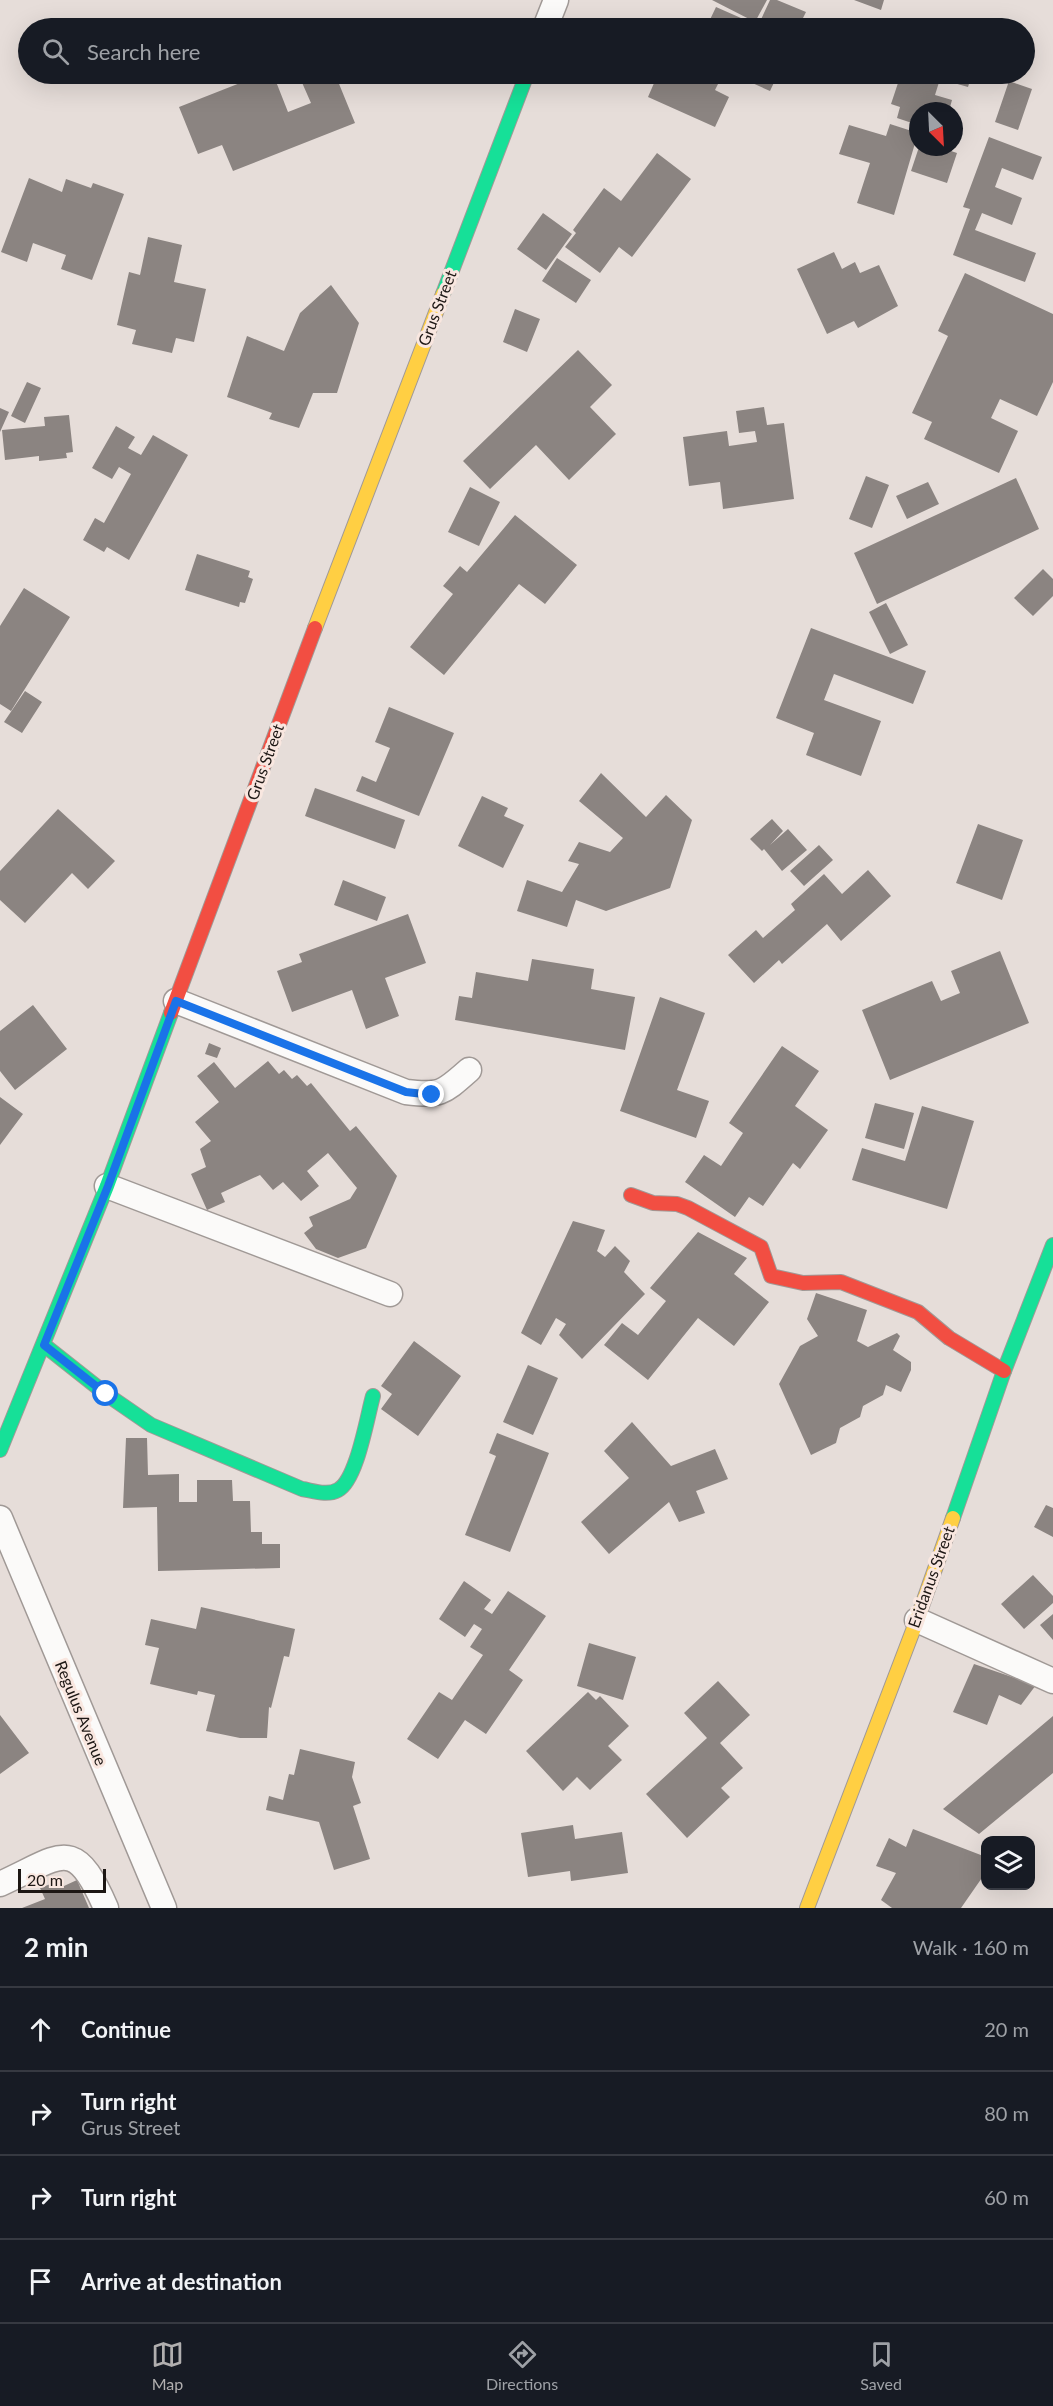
<!DOCTYPE html>
<html lang="en">
<head>
<meta charset="utf-8">
<style>
	:root { --surface:#171b24; --page:#20242c; --text:#f1f3f6; --muted:#9ea1a6; --line:#363941; --accent:#b1afaf }
	body { margin:0; font-family:Lato,sans-serif; background:var(--page); color:var(--text) }
	.controls { position:absolute; right:18px; bottom:18px; display:grid; overflow:hidden; border-radius:12px; box-shadow:0 6px 24px #0002 }
	.controls button { width:54px; height:54px; display:grid; place-items:center; padding:0; border:0; border-bottom:2px solid var(--line); background:var(--surface); color:var(--text); font:30px sans-serif }
	.compass { position:absolute; left:909px; top:102px; width:54px; height:54px; border-radius:50%; background:var(--surface); box-shadow:0 6px 24px #0002; rotate:156deg }
	.scale { position:absolute; left:18px; bottom:15px; width:88px; box-sizing:border-box; padding-left:6px; border:3px solid #1d1714; border-top:0; font-size:16px; line-height:21px; white-space:nowrap; color:#1d1714; -webkit-text-stroke:4px #f9e7e0; paint-order:stroke }
	.stop { position:absolute; width:18px; height:18px; margin:-14px; border:4px solid #1a73e8; border-radius:50%; background:#fff }
	.stop.end { background:#1a73e8; border-color:#fff; box-shadow:0 2px 6px #0008 }
	.list { margin:0; padding:0; list-style:none }
	h2 { display:flex; justify-content:space-between; align-items:center; height:78px; margin:0; padding:0 24px; font-size:26px }
	h2 small { font-size:20px; font-weight:400; color:var(--muted) }
	.list li { display:grid; grid-template-columns:39px 1fr auto; gap:18px; align-items:center; box-sizing:border-box; height:84px; padding:0 24px; border-top:2px solid var(--line) }
	.list b { display:block; font-size:22px; white-space:nowrap }
	.list p { margin:0; font-size:20px; white-space:nowrap; color:var(--muted) }
	.list em { font-size:20px; font-style:normal; color:var(--muted) }
	.icon { flex:none; width:33px; height:33px; fill:none; stroke:currentColor; stroke-width:2; stroke-linecap:round; stroke-linejoin:round }
	.map { position:relative; flex:none; width:1053px; height:1908px; overflow:hidden }
	.search { position:absolute; background:var(--surface); box-shadow:0 6px 24px #0002; left:18px; right:18px; top:18px; height:66px; display:flex; align-items:center; gap:15px; box-sizing:border-box; padding:0 21px; border-radius:33px; color:var(--muted); font-size:22px }
	.sheet { height:414px; background:var(--surface) }
	nav { display:flex; justify-content:space-around; align-items:center; box-sizing:border-box; height:84px; border-top:2px solid var(--line); background:var(--surface); font-size:16px; color:var(--muted) }
	nav a { display:grid; justify-items:center; gap:3px }
	nav .on { color:var(--accent) }
	.map>svg:first-child { display:block }
	.building { fill:#8b8481 }
	.lines { fill:none; stroke-linecap:round; stroke-linejoin:round }
	.street-casing { stroke:#a09996; stroke-width:27 }
	.fast-casing { stroke:#a09996; stroke-width:16 }
	.slow-casing { stroke:#a09996; stroke-width:16 }
	.jam-casing { stroke:#a09996; stroke-width:16 }
	.street { stroke:#fbfaf9; stroke-width:24 }
	.fast { stroke:#16e098; stroke-width:14 }
	.slow { stroke:#ffcf43; stroke-width:14 }
	.jam { stroke:#f24e42; stroke-width:14 }
	.route { stroke:#1a73e8; stroke-width:8 }
	.labels { text-anchor:middle; stroke-width:6; stroke-linejoin:round; paint-order:stroke }
	.street-label { font-size:16px; fill:#1d1714; stroke:#f9e7e0 }
</style>
</head>
<body>
<div class="map">
<svg width="1053" height="1908" viewBox="0 0 1053 1908">
	<rect width="100%" height="100%" fill="#e6ddd9"/>
	<!-- building -->
	<path class="building" d="M 712,0 L 767,0 L 755,22 Z
		M 770,0 L 777,0 L 806,12 L 798,28 L 757,28 Z
		M 854,0 L 884,0 L 881,10 Z
		M 716,7 L 750,22 L 747,28 L 706,28 Z
		M 871,18 L 900,28 L 867,28 Z
		M 263,74 L 273,74 L 288,112 L 311,103 L 300,78 L 311,74 L 335,74 L 355,123 L 233,171 L 222,145 L 198,154 L 179,107 Z
		M 658,74 L 666,74 L 682,81 L 686,74 L 723,74 L 715,90 L 729,97 L 715,127 L 648,97 Z
		M 741,74 L 778,74 L 770,91 L 739,77 Z
		M 901,74 L 972,74 L 968,87 L 940,79 L 935,95 L 952,100 L 949,111 L 918,111 L 918,125 L 897,118 L 900,107 L 891,104 Z
		M 1009,81 L 1032,89 L 1018,130 L 995,122 Z
		M 890,124 L 918,133 L 894,215 L 857,203 L 870,163 L 839,154 L 849,125 L 886,136 Z
		M 989,137 L 1042,157 L 1033,180 L 1002,168 L 995,187 L 1022,198 L 1012,225 L 982,213 L 975,230 L 1036,253 L 1025,282 L 953,255 L 970,209 L 963,207 Z
		M 919,147 L 939,147 L 957,153 L 947,183 L 911,171 Z
		M 657,153 L 691,179 L 632,257 L 619,247 L 600,273 L 565,247 L 576,233 L 573,230 L 604,188 L 621,201 Z
		M 29,178 L 62,192 L 66,179 L 91,188 L 93,183 L 124,194 L 92,280 L 61,269 L 66,255 L 33,243 L 27,262 L 1,252 Z
		M 543,213 L 572,234 L 546,270 L 517,249 Z
		M 148,237 L 182,245 L 174,282 L 206,289 L 194,342 L 176,338 L 172,353 L 132,344 L 136,330 L 117,325 L 129,272 L 140,275 Z
		M 834,252 L 842,269 L 855,262 L 860,273 L 879,265 L 898,306 L 858,328 L 854,321 L 827,334 L 797,269 Z
		M 557,258 L 591,280 L 576,303 L 542,281 Z
		M 965,273 L 1053,314 L 1053,382 L 1037,416 L 1000,399 L 991,418 L 1018,431 L 999,473 L 924,439 L 932,422 L 912,413 L 948,336 L 938,331 Z
		M 331,285 L 359,323 L 337,393 L 313,393 L 299,428 L 269,419 L 272,413 L 227,397 L 247,336 L 284,351 L 300,313 Z
		M 515,309 L 540,319 L 527,352 L 503,342 Z
		M 578,350 L 612,385 L 590,407 L 616,434 L 569,480 L 536,445 L 490,489 L 463,461 Z
		M 27,382 L 41,388 L 25,423 L 11,416 Z
		M 764,407 L 767,425 L 784,423 L 794,499 L 723,509 L 720,482 L 689,486 L 683,437 L 727,431 L 729,446 L 757,442 L 755,431 L 739,433 L 736,411 Z
		M 0,408 L 9,412 L 0,432 Z
		M 69,415 L 73,452 L 66,453 L 67,458 L 39,461 L 39,456 L 5,460 L 2,430 L 45,426 L 44,417 Z
		M 116,426 L 135,437 L 128,448 L 141,455 L 153,435 L 188,455 L 129,560 L 107,547 L 104,552 L 83,540 L 95,518 L 104,523 L 131,474 L 119,467 L 112,479 L 92,468 Z
		M 866,476 L 889,485 L 872,528 L 849,519 Z
		M 1016,478 L 1039,529 L 877,604 L 854,553 Z
		M 928,482 L 939,504 L 907,519 L 896,496 Z
		M 470,487 L 500,502 L 479,546 L 448,532 Z
		M 515,515 L 577,565 L 545,604 L 519,584 L 444,675 L 410,647 L 453,594 L 443,586 L 460,566 L 467,572 Z
		M 197,554 L 250,571 L 248,577 L 253,579 L 245,603 L 240,602 L 239,607 L 185,590 Z
		M 1043,569 L 1053,579 L 1053,596 L 1033,616 L 1014,598 Z
		M 24,588 L 70,617 L 11,711 L 0,704 L 0,626 Z
		M 886,603 L 908,645 L 890,654 L 869,612 Z
		M 811,628 L 926,671 L 913,704 L 834,674 L 824,700 L 881,721 L 861,776 L 806,755 L 814,733 L 776,718 Z
		M 25,691 L 42,702 L 22,733 L 4,722 Z
		M 389,707 L 454,733 L 419,816 L 356,791 L 362,776 L 376,782 L 390,748 L 375,742 Z
		M 601,773 L 646,817 L 666,795 L 692,820 L 670,888 L 606,911 L 576,900 L 567,927 L 517,911 L 527,880 L 562,892 L 579,864 L 568,861 L 579,842 L 610,852 L 623,838 L 579,801 Z
		M 315,788 L 405,820 L 395,849 L 305,816 Z
		M 482,796 L 508,808 L 504,816 L 524,825 L 503,868 L 458,846 Z
		M 58,809 L 115,861 L 88,889 L 72,873 L 25,923 L 0,900 L 0,871 Z
		M 772,819 L 783,831 L 770,845 L 788,829 L 807,850 L 782,871 L 764,849 L 762,851 L 750,839 Z
		M 978,824 L 1023,840 L 1002,900 L 956,883 Z
		M 819,845 L 833,860 L 804,886 L 790,871 Z
		M 868,870 L 891,896 L 841,941 L 827,924 L 782,964 L 779,960 L 754,983 L 728,955 L 756,930 L 763,938 L 795,910 L 791,904 L 824,874 L 842,894 Z
		M 343,880 L 386,897 L 377,921 L 334,905 Z
		M 408,914 L 426,963 L 385,978 L 399,1016 L 366,1029 L 352,990 L 292,1012 L 277,971 L 302,962 L 299,954 Z
		M 1000,951 L 1029,1023 L 890,1080 L 862,1010 L 932,981 L 941,1001 L 960,993 L 951,971 Z
		M 532,959 L 594,969 L 591,989 L 635,997 L 625,1050 L 455,1020 L 459,996 L 472,998 L 476,972 L 528,981 Z
		M 660,997 L 705,1013 L 677,1090 L 709,1101 L 696,1138 L 620,1111 Z
		M 33,1005 L 67,1049 L 15,1090 L 0,1071 L 0,1031 Z
		M 209,1043 L 221,1048 L 217,1058 L 205,1054 Z
		M 782,1046 L 819,1071 L 795,1106 L 828,1130 L 800,1169 L 793,1163 L 763,1206 L 749,1197 L 735,1217 L 685,1182 L 704,1155 L 721,1166 L 743,1133 L 729,1123 Z
		M 268,1061 L 279,1074 L 284,1070 L 292,1079 L 297,1075 L 307,1086 L 311,1083 L 350,1131 L 356,1126 L 397,1176 L 366,1248 L 338,1258 L 316,1249 L 304,1233 L 313,1226 L 309,1217 L 350,1199 L 357,1188 L 328,1153 L 307,1171 L 319,1186 L 301,1201 L 283,1182 L 273,1190 L 260,1175 L 221,1193 L 225,1202 L 207,1210 L 191,1174 L 206,1167 L 200,1149 L 211,1141 L 195,1122 L 219,1102 L 197,1076 L 214,1062 L 235,1088 Z
		M 0,1097 L 23,1114 L 0,1145 Z
		M 875,1103 L 914,1113 L 904,1149 L 865,1138 Z
		M 922,1106 L 974,1121 L 947,1209 L 852,1180 L 862,1148 L 905,1161 Z
		M 573,1221 L 605,1230 L 597,1251 L 605,1257 L 615,1246 L 630,1261 L 624,1272 L 645,1294 L 582,1359 L 559,1335 L 566,1324 L 556,1318 L 541,1345 L 521,1333 Z
		M 698,1232 L 747,1258 L 734,1274 L 769,1302 L 734,1346 L 698,1318 L 648,1380 L 604,1345 L 622,1323 L 638,1335 L 666,1301 L 650,1288 Z
		M 816,1293 L 867,1310 L 857,1341 L 868,1347 L 897,1333 L 900,1336 L 893,1350 L 911,1362 L 911,1370 L 901,1392 L 886,1385 L 883,1395 L 863,1406 L 860,1417 L 840,1428 L 836,1443 L 811,1455 L 779,1384 L 800,1346 L 818,1336 L 807,1319 Z
		M 414,1341 L 461,1376 L 418,1436 L 381,1409 L 392,1394 L 381,1386 Z
		M 528,1365 L 558,1378 L 533,1435 L 503,1422 Z
		M 632,1422 L 671,1466 L 715,1449 L 728,1479 L 696,1491 L 705,1513 L 679,1522 L 669,1502 L 609,1554 L 581,1522 L 629,1478 L 604,1451 Z
		M 497,1433 L 549,1453 L 510,1552 L 465,1535 L 496,1456 L 489,1453 Z
		M 126,1438 L 147,1438 L 148,1475 L 179,1474 L 179,1502 L 197,1502 L 197,1480 L 232,1480 L 233,1501 L 250,1501 L 251,1532 L 262,1532 L 262,1544 L 280,1544 L 280,1568 L 158,1571 L 157,1507 L 123,1508 Z
		M 1046,1505 L 1053,1508 L 1053,1537 L 1034,1527 Z
		M 1033,1575 L 1053,1596 L 1053,1603 L 1024,1629 L 1001,1604 Z
		M 464,1581 L 491,1600 L 484,1609 L 492,1614 L 508,1591 L 546,1616 L 509,1670 L 523,1680 L 486,1734 L 465,1720 L 438,1759 L 407,1739 L 439,1692 L 452,1700 L 483,1655 L 470,1647 L 482,1629 L 474,1624 L 465,1637 L 439,1619 Z
		M 201,1607 L 295,1629 L 289,1657 L 284,1656 L 271,1708 L 269,1707 L 267,1738 L 240,1738 L 206,1731 L 215,1695 L 198,1691 L 197,1695 L 150,1684 L 159,1648 L 145,1645 L 151,1619 L 196,1629 Z
		M 1053,1614 L 1053,1640 L 1040,1625 Z
		M 589,1643 L 636,1657 L 623,1700 L 577,1686 Z
		M 974,1664 L 1036,1685 L 1021,1705 L 999,1695 L 987,1725 L 953,1712 Z
		M 718,1681 L 750,1715 L 720,1743 L 743,1768 L 721,1788 L 730,1797 L 687,1838 L 646,1794 L 707,1738 L 684,1713 Z
		M 588,1692 L 596,1700 L 600,1696 L 629,1726 L 608,1746 L 622,1760 L 590,1790 L 577,1777 L 563,1791 L 526,1751 Z
		M 0,1715 L 29,1753 L 0,1774 Z
		M 1053,1716 L 1053,1773 L 979,1834 L 943,1809 Z
		M 300,1749 L 355,1762 L 352,1777 L 361,1803 L 353,1806 L 370,1859 L 334,1870 L 319,1822 L 266,1810 L 269,1796 L 283,1800 L 289,1774 L 294,1775 Z
		M 573,1825 L 575,1839 L 622,1832 L 628,1873 L 571,1881 L 570,1871 L 528,1877 L 521,1833 Z
		M 913,1829 L 986,1857 L 986,1872 L 961,1908 L 892,1908 L 881,1900 L 896,1873 L 876,1866 L 889,1838 L 906,1847 Z
		M 61,1880 L 64,1886 L 77,1880 L 89,1908 L 22,1908 L 45,1899 L 40,1888 Z"/>
	<g class="lines">
		<!-- street casing -->
		<g class="street-casing">
			<path id="street" d="M 545,28 L 556,0
				M 176,1001 L 406,1092 C 441,1096 443,1093 469,1070
				M 107,1186 L 390,1294
				M 0,1518 L 164,1908
				M 917,1620 L 1053,1681
				M 0,1884 C 62,1856 74,1834 106,1908"/>
		</g>
		<!-- fast casing -->
		<g class="fast-casing">
			<path id="fast" d="M 443,294 L 527,74
				M 44,1345 L 106,1394 L 151,1425 L 302,1489 C 314,1491 327,1496 338,1490 C 357,1480 367,1417 373,1396
				M 0,1450 L 107,1186 L 171,1013
				M 953,1518 L 1004,1371 L 1053,1245"/>
		</g>
		<!-- slow casing -->
		<g class="slow-casing">
			<path id="slow" d="M 315,628 L 443,294
				M 807,1908 L 917,1620 L 953,1518"/>
		</g>
		<!-- jam casing -->
		<g class="jam-casing">
			<path id="jam" d="M 171,1013 L 315,628
				M 631,1195 L 653,1203 L 677,1204 L 688,1208 L 761,1247 L 771,1276 L 803,1283 L 841,1282 L 918,1312 L 949,1338 L 1004,1371"/>
		</g>
		<!-- street -->
		<use href="#street" class="street"/>
		<!-- fast -->
		<use href="#fast" class="fast"/>
		<!-- slow -->
		<use href="#slow" class="slow"/>
		<!-- jam -->
		<use href="#jam" class="jam"/>
	</g>
	<g class="lines">
		<!-- route -->
		<path class="route" d="M 106,1394 L 44,1345 L 108,1186 L 176,1001 L 406,1092 L 432,1095"/>
	</g>
	<g class="labels">
		<!-- street labels -->
		<g class="street-label">
			<text transform="translate(437 308) rotate(-69)" y="6">Grus Street</text>
			<text transform="translate(265 762) rotate(-70)" y="6">Grus Street</text>
			<text transform="translate(931 1577) rotate(-70)" y="6">Eridanus Street</text>
			<text transform="translate(81 1713) rotate(68)" y="6">Regulus Avenue</text>
		</g>
	</g>
</svg>
<div class="controls">
<button><svg class="icon" aria-label="layers" viewBox="0 0 24 24"><path d="M12 4l9 5-9 5-9-5zM3 14l9 5 9-5"/></svg></button>
</div>
<svg class="compass" viewBox="-18 -18 36 36"><path d="M0-13l5 13h-10z" fill="#e53935"/><path d="M0 13l5-13h-10z" fill="#9ea1a6"/></svg>
<div class="scale">20 m</div>
<div class="stop" style="left:106px;top:1394px"></div>
<div class="stop end" style="left:432px;top:1095px"></div>
<div class="search"><svg class="icon" aria-label="search" viewBox="0 0 24 24"><circle cx="10" cy="10" r="6"/><path d="M15 15l6 6"/></svg>Search here</div>
</div>
<section class="sheet">
<h2>2 min<small>Walk · 160 m</small></h2>
<ul class="list">
<li><svg class="icon" aria-label="ahead" viewBox="0 0 24 24"><path d="M12 20V5M6 11l6-6 6 6"/></svg><div><b>Continue</b></div><em>20 m</em></li>
<li><svg class="icon" aria-label="right" viewBox="0 0 24 24"><path d="M7 20v-9h11M14 6l5 5-5 5"/></svg><div><b>Turn right</b><p>Grus Street</p></div><em>80 m</em></li>
<li><svg class="icon" aria-label="right" viewBox="0 0 24 24"><path d="M7 20v-9h11M14 6l5 5-5 5"/></svg><div><b>Turn right</b></div><em>60 m</em></li>
<li><svg class="icon" aria-label="arrive" viewBox="0 0 24 24"><path d="M6 21V4h12l-3 4 3 4H6"/></svg><div><b>Arrive at destination</b></div></li>
</ul>
</section>
<nav>
<a class="on"><svg class="icon" aria-label="map" viewBox="0 0 24 24"><path d="M3 6l6-2 6 2 6-2v14l-6 2-6-2-6 2zM9 4v14M15 6v14"/></svg>Map</a>
<a><svg class="icon" aria-label="directions" viewBox="0 0 24 24"><path d="M12 3l9 9-9 9-9-9zM9 14v-3h6M13 9l2 2-2 2"/></svg>Directions</a>
<a><svg class="icon" aria-label="saved" viewBox="0 0 24 24"><path d="M7 4h10v16l-5-4-5 4z"/></svg>Saved</a>
</nav>
</body>
</html>
